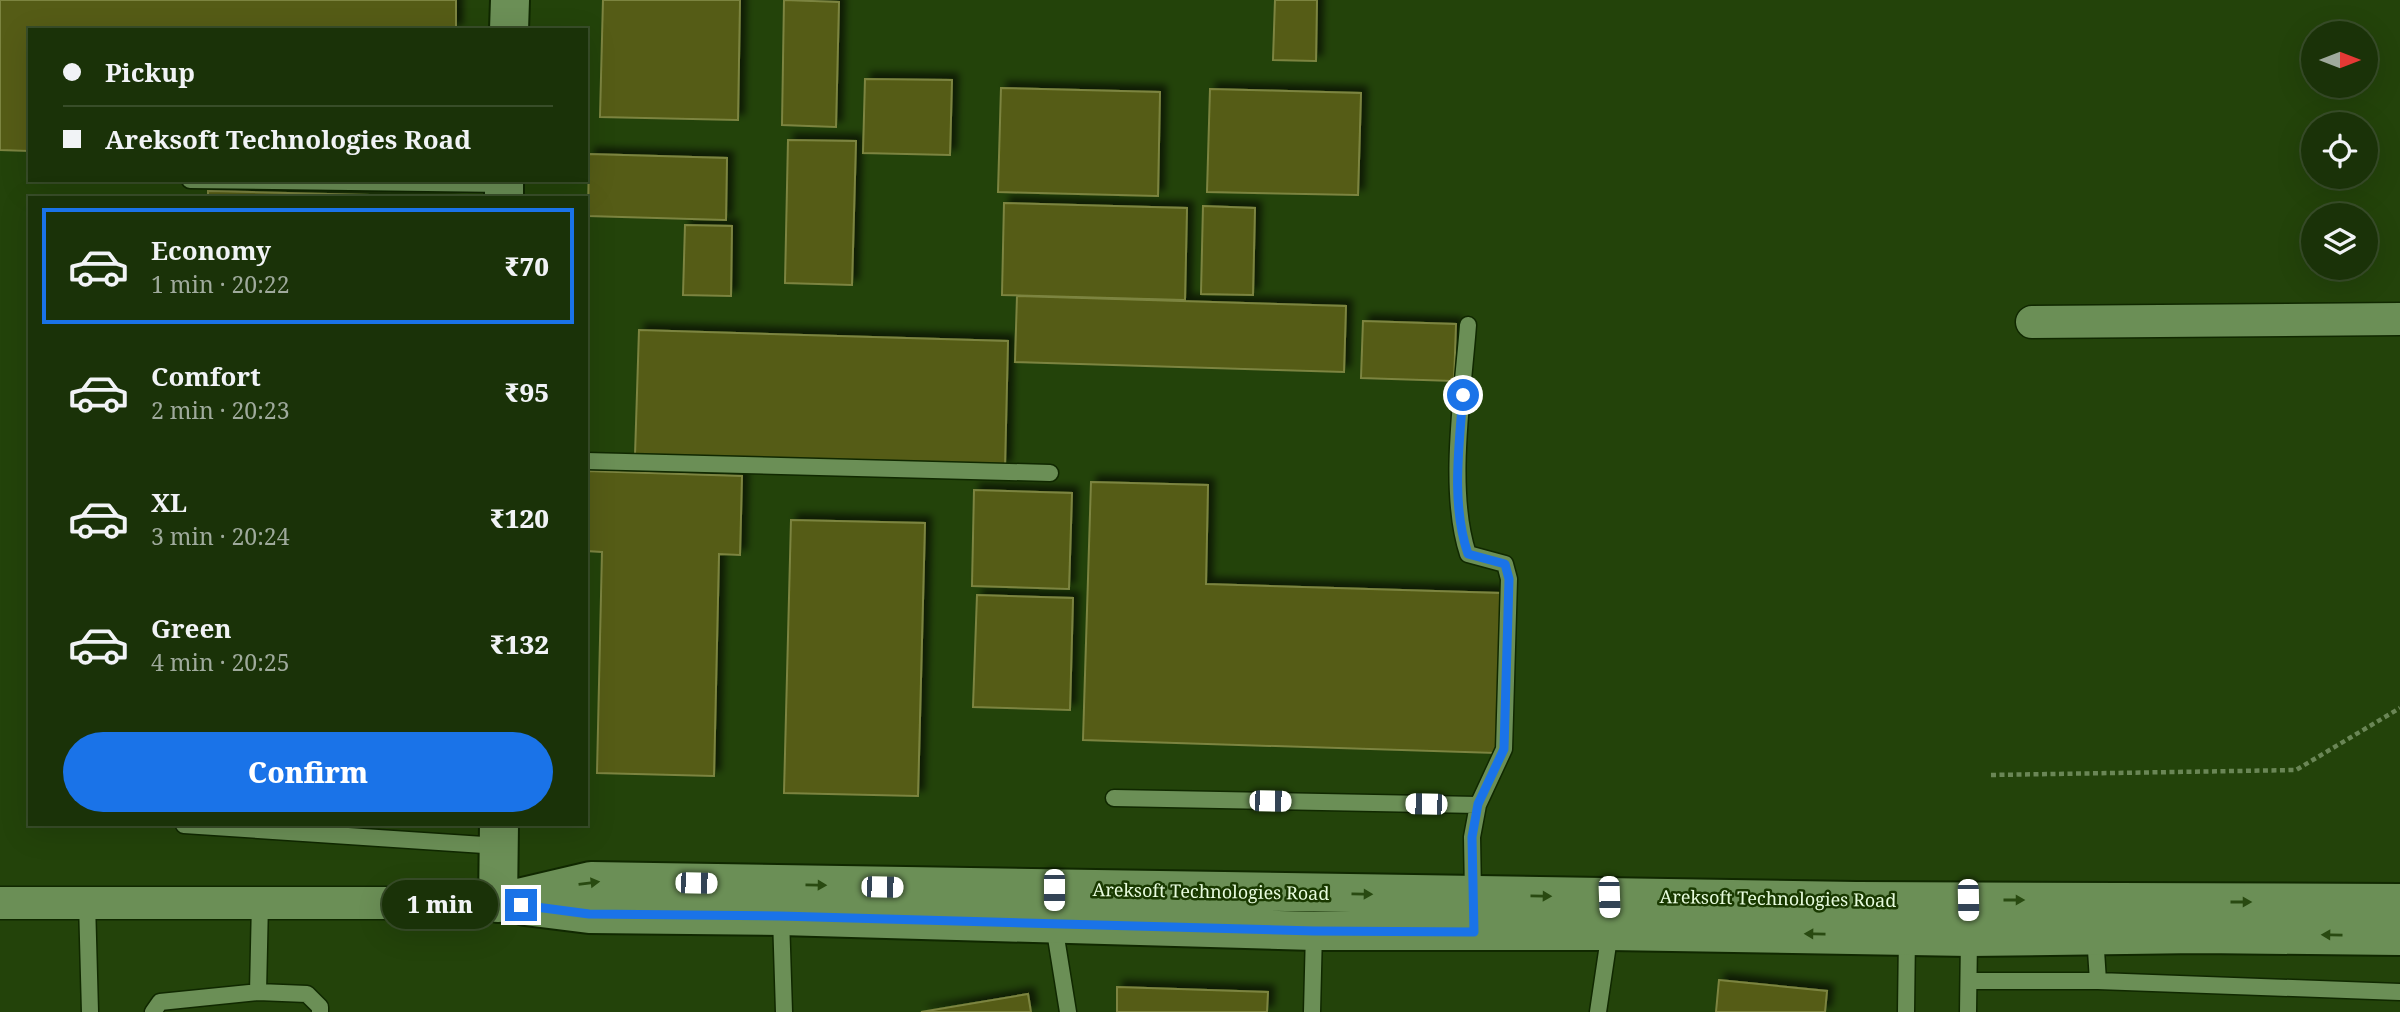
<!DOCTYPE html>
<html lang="en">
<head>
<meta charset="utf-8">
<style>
	body { margin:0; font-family:"Noto Serif",serif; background:#233a12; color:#f1f3f6; height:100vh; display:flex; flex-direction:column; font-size:26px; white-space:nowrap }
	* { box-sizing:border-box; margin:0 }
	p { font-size:23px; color:#9faa9c }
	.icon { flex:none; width:38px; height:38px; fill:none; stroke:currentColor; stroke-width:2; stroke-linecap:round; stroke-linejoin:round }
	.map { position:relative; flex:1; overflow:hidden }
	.drawer { position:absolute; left:28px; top:196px; width:560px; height:630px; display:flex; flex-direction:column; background:#1a3208; border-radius:0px; box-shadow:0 7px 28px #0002,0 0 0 2px #384d29 }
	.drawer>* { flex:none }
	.guide { position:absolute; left:28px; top:28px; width:560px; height:154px; border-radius:0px; box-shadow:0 7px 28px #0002,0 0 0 2px #384d29; display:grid; align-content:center; height:154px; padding:0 35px; background:#1a3208 }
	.needle { width:46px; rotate:90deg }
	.fabs { position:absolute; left:2301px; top:21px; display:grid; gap:14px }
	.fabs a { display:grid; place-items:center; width:77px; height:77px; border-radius:50%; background:#1a3208; box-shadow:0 7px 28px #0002,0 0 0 2px #384d29; font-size:35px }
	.end { position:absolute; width:32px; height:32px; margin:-16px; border:9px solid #1a73e8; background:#fff; box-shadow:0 0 0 4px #fff }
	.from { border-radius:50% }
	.bubble { position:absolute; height:49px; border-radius:24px; background:#1a3208; box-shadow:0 7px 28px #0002,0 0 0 2px #384d29; font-size:23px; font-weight:800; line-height:49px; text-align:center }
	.car { position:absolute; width:21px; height:42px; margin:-21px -10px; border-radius:9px; box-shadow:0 0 5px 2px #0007; background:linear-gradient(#fff 24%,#345 0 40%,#fff 0 76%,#345 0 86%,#fff 0) }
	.guide b { display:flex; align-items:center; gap:24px; height:66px; font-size:26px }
	.guide b+b { border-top:2px solid #384d29 }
	.guide i { width:18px; height:18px; background:#f1f3f6 }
	ul { padding:12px 0 0; list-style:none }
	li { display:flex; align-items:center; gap:21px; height:116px; margin:0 14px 10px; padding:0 21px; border:4px solid transparent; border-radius:0px }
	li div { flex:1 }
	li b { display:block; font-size:26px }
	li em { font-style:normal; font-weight:800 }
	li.selected { border-color:#1a73e8 }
	li>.icon { width:63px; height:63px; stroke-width:1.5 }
	.action { display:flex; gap:14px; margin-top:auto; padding:14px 35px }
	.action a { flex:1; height:80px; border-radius:42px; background:#1a73e8; color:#fff; font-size:28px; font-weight:800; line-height:80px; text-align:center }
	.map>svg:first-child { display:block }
</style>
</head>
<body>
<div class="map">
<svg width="2400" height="1012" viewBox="0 0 2400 1012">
	<defs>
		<filter id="shadow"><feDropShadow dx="6" dy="-6" stdDeviation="3.5" flood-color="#0009"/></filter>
	</defs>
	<rect width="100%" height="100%" fill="#23430a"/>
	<path fill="#545b13" stroke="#7c8441" stroke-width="2" filter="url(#shadow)" d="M0,0h456v30h-426v121l-30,-1z
		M603,0h137l-2,120 -138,-3z
		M784,0l55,2 -3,125 -54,-2z
		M1275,0h42l-1,61 -43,-1z
		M865,79l87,1 -2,75 -87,-2z
		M1001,88l159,4 -2,104 -160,-4z
		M1210,89l151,4 -3,102 -151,-3z
		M788,140l68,1 -4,144 -67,-2z
		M589,154l138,4 -1,62 -138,-4z
		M208,191l243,6v1h-243z
		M1004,203l183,5 -2,92 -183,-5z
		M1203,206l52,2 -2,87 -52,-1z
		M685,225l47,1 -1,70 -48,-1z
		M1017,296l329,10 -2,66 -329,-10z
		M1363,321l93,3 -2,57 -93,-3z
		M639,330l369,11 -3,126 -370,-11z
		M586,471l156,5 -2,79 -21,-1 -5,222 -117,-3 5,-221 -16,-1z
		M1091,482l117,3 -2,99 295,9 -5,160 -413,-13z
		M974,490l98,3 -3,96 -97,-3z
		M791,520l134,3 -7,273 -134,-3z
		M977,595l96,3 -3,112 -97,-3z
		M1719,980l108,11 -2,21h-109z
		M1117,987l151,5 -1,20h-150z
		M1028,994l3,18h-110z"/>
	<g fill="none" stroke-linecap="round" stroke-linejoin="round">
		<defs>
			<path id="service" d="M190,180l314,4
				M1468,325c-5,67 -21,166 0,229l37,10 4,15 -5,170 -26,56 -6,32 1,58
				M586,461l464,12
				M1114,798l364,7
				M184,825l315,21
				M87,902l3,110
				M260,902l-2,90 49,2 13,13v5
				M781,917l3,95
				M1054,925l14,87
				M2095,935l3,46
				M1969,981h129l302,11
				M153,1012l7,-10 98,-10
				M1312,1012l2,-81
				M1598,1012l12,-81
				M1906,1012l1,-78
				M1968,1012l1,-74"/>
			<path id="minor" d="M2032,322l368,-3
				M0,903h498"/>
			<path id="tertiary" d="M509,30l1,-30
				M504,198v-18
				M498,903l93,-22 1265,20 544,2
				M498,903l1,-79
				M525,906l64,8 192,2 533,15h296l359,6 230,-3 201,2"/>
		</defs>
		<use href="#service" stroke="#102800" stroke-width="19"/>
		<use href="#minor" stroke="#102800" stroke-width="35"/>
		<use href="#tertiary" stroke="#102800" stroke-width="42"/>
		<path stroke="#6a8656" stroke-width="4.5" stroke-dasharray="5 3.5" stroke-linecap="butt" d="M1991,775l305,-5 104,-62"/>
		<use href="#service" stroke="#6b8f56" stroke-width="16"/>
		<use href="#minor" stroke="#6b8f56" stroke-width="32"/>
		<use href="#tertiary" stroke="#6b8f56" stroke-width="38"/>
	</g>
	<defs><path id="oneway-solid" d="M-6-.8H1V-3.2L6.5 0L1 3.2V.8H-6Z" transform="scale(1.75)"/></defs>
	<g fill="#294a11">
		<use href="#oneway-solid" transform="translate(589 883) rotate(-7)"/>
		<use href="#oneway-solid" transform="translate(816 885) rotate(1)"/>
		<use href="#oneway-solid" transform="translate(1362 894) rotate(1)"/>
		<use href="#oneway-solid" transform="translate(1541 896) rotate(1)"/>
		<use href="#oneway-solid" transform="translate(2014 900)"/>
		<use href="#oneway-solid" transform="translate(2241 902)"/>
		<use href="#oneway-solid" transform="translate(1815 934) rotate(-179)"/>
		<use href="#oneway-solid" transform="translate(2332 935) rotate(-179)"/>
	</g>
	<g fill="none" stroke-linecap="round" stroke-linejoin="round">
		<path stroke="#1a73e8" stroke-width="9" d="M521,905l68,9 191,2 534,15 160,1 -2,-95 6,-33 26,-55 5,-170 -4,-15 -37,-10c-17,-50 -9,-107 -5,-159"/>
	</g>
	<g text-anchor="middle" stroke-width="5" stroke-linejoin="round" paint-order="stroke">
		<g font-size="18" fill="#e8fcde" stroke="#193900">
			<text transform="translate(1211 892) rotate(1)" y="6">Areksoft Technologies Road</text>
			<text transform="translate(1778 899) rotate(1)" y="6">Areksoft Technologies Road</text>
		</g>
	</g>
</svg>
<div class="fabs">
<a><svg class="needle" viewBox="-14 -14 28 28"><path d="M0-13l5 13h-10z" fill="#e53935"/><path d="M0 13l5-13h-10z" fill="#9faa9c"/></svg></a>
<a><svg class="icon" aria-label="locate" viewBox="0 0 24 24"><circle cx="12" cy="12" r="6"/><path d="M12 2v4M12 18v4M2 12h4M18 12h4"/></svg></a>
<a><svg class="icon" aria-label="layers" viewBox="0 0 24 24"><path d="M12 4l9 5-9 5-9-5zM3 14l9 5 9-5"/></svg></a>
</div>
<i class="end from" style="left:1463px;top:395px"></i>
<i class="end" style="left:521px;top:905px"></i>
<div class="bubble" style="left:382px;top:880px;width:116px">1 min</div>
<i class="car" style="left:1270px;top:801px;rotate:91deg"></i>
<i class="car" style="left:1426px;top:804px;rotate:271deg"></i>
<i class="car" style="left:696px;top:883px;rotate:91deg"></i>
<i class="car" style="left:882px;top:887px;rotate:91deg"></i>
<i class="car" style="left:1054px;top:890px;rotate:180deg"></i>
<i class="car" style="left:1609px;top:897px;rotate:178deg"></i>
<i class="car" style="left:1968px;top:900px;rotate:179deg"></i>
<div class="guide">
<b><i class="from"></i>Pickup</b>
<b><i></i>Areksoft Technologies Road</b>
</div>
<section class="drawer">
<ul>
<li class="selected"><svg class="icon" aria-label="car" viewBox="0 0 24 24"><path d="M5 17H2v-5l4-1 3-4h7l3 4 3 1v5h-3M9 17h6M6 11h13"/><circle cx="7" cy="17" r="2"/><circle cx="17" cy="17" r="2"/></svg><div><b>Economy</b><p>1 min · 20:22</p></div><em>₹70</em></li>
<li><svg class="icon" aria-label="car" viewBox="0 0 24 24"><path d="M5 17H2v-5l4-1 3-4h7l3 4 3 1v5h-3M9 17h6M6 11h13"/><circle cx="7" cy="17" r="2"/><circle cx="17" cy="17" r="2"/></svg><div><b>Comfort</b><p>2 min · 20:23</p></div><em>₹95</em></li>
<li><svg class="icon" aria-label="car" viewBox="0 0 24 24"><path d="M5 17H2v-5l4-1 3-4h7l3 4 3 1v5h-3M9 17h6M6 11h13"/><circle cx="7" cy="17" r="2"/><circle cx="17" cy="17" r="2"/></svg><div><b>XL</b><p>3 min · 20:24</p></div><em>₹120</em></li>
<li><svg class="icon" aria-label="car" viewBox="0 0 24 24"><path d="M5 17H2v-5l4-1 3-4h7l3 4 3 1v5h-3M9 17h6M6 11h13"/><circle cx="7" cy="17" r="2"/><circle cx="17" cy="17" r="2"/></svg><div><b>Green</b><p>4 min · 20:25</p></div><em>₹132</em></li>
</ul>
<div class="action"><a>Confirm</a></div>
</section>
</div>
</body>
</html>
